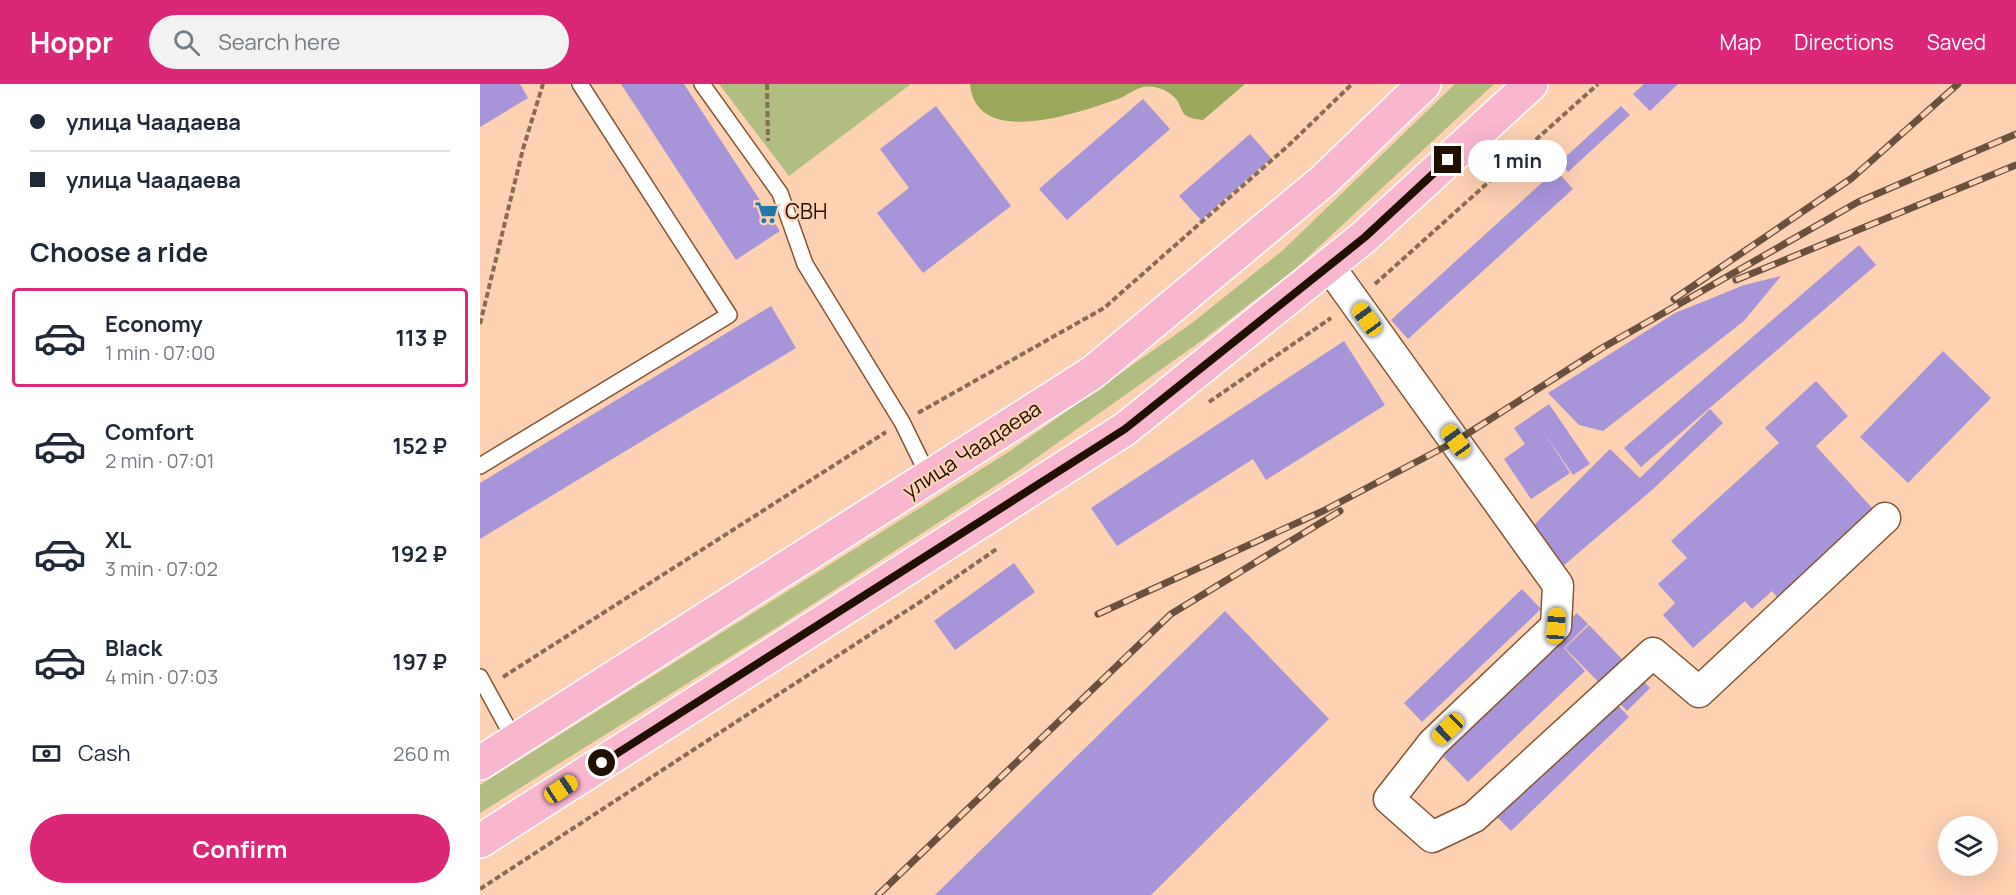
<!DOCTYPE html>
<html lang="en">
<head>
<meta charset="utf-8">
<style>
	body { margin:0; font-family:Manrope,sans-serif; background:#f2f2f3; color:#1f2937; height:100vh; display:flex; flex-direction:column; font-size:22px; white-space:nowrap }
	* { box-sizing:border-box; margin:0 }
	p { font-size:20px; color:#747a83 }
	.icon { flex:none; width:33px; height:33px; fill:none; stroke:currentColor; stroke-width:2; stroke-linecap:round; stroke-linejoin:round }
	.map { position:relative; flex:1; overflow:hidden }
	.sheet { display:flex; flex-direction:column; background:#fff; width:480px }
	.sheet>* { flex:none }
	.banner { display:grid; align-content:center; height:132px; padding:0 30px; background:#fff }
	.tools { position:absolute; left:1458px; top:732px; display:grid; gap:12px }
	.tools a { display:grid; place-items:center; width:60px; height:60px; border-radius:50%; background:#fff; box-shadow:0 6px 24px #0002; font-size:30px }
	.end { position:absolute; width:27px; height:27px; margin:-14px; border:8px solid #210f02; background:#fff; box-shadow:0 0 0 3px #fff }
	.from { border-radius:50% }
	.bubble { position:absolute; height:42px; border-radius:21px; background:#fff; box-shadow:0 6px 24px #0002; font-size:20px; font-weight:700; line-height:42px; text-align:center }
	.car { position:absolute; width:18px; height:36px; margin:-18px -9px; border-radius:8px; box-shadow:0 0 4px 2px #0007; background:linear-gradient(#f5c518 24%,#345 0 40%,#f5c518 0 76%,#345 0 86%,#f5c518 0) }
	.banner b { display:flex; align-items:center; gap:21px; height:57px; font-size:22px }
	.banner b+b { border-top:2px solid #e0e1e3 }
	.banner i { width:15px; height:15px; background:#1f2937 }
	ul { padding:0; list-style:none }
	li { display:flex; align-items:center; gap:18px; height:99px; margin:0 12px 9px; padding:0 18px; border:3px solid transparent; border-radius:6px }
	li div { flex:1 }
	li b { display:block; font-size:22px }
	li em { font-style:normal; font-weight:700 }
	li.on { border-color:#db2777 }
	li>.icon { width:54px; height:54px; stroke-width:1.5 }
	h2 { padding:0 30px; font-size:27px; line-height:72px }
	.pay { display:flex; align-items:center; gap:15px; height:66px; padding:0 30px; font-size:22px }
	.pay p { margin-inline-start:auto }
	.cta { display:flex; gap:12px; margin-top:auto; padding:12px 30px }
	.cta a { flex:1; height:69px; border-radius:36px; background:#db2777; color:#fff; font-size:24px; font-weight:700; line-height:69px; text-align:center }
	header { display:flex; align-items:center; gap:36px; box-sizing:border-box; height:84px; padding:0 30px; background:#db2777; color:#fff }
	header strong { font-size:28px }
	nav { display:flex; gap:33px; margin-inline-start:auto; font-size:21px }
	.search { width:420px; height:54px; background:#f2f2f3; display:flex; align-items:center; gap:15px; box-sizing:border-box; padding:0 21px; border-radius:33px; color:#747a83; font-size:22px }
	main { display:flex; flex:1; min-height:0 }
	.map>svg:first-child { display:block }
</style>
</head>
<body>
<header>
<strong>Hoppr</strong>
<div class="search"><svg class="icon" aria-label="search" viewBox="0 0 24 24"><circle cx="10" cy="10" r="6"/><path d="M15 15l6 6"/></svg>Search here</div>
<nav><a>Map</a><a>Directions</a><a>Saved</a></nav>
</header>
<main>
<section class="sheet">
<div class="banner">
<b><i class="from"></i>улица Чаадаева</b>
<b><i></i>улица Чаадаева</b>
</div>
<h2>Choose a ride</h2>
<ul>
<li class="on"><svg class="icon" aria-label="car" viewBox="0 0 24 24"><path d="M5 17H2v-5l4-1 3-4h7l3 4 3 1v5h-3M9 17h6M6 11h13"/><circle cx="7" cy="17" r="2"/><circle cx="17" cy="17" r="2"/></svg><div><b>Economy</b><p>1 min · 07:00</p></div><em>113 ₽</em></li>
<li><svg class="icon" aria-label="car" viewBox="0 0 24 24"><path d="M5 17H2v-5l4-1 3-4h7l3 4 3 1v5h-3M9 17h6M6 11h13"/><circle cx="7" cy="17" r="2"/><circle cx="17" cy="17" r="2"/></svg><div><b>Comfort</b><p>2 min · 07:01</p></div><em>152 ₽</em></li>
<li><svg class="icon" aria-label="car" viewBox="0 0 24 24"><path d="M5 17H2v-5l4-1 3-4h7l3 4 3 1v5h-3M9 17h6M6 11h13"/><circle cx="7" cy="17" r="2"/><circle cx="17" cy="17" r="2"/></svg><div><b>XL</b><p>3 min · 07:02</p></div><em>192 ₽</em></li>
<li><svg class="icon" aria-label="car" viewBox="0 0 24 24"><path d="M5 17H2v-5l4-1 3-4h7l3 4 3 1v5h-3M9 17h6M6 11h13"/><circle cx="7" cy="17" r="2"/><circle cx="17" cy="17" r="2"/></svg><div><b>Black</b><p>4 min · 07:03</p></div><em>197 ₽</em></li>
</ul>
<div class="pay"><svg class="icon" aria-label="cash" viewBox="0 0 24 24"><path d="M3 7h18v10H3z"/><circle cx="12" cy="12" r="2"/></svg>Cash<p>260 m</p></div>
<div class="cta"><a>Confirm</a></div>
</section>
<div class="map">
<svg width="1536" height="811" viewBox="0 0 1536 811">
	<rect width="100%" height="100%" fill="#fdd1b2"/>
	<path fill="#b2be81" d="M239,0h192l-122,92z
		M975,0h39l-199,185 -91,70 -186,132 -239,155 -299,187v-28l527,-332 185,-130 90,-72z"/>
	<path fill="#9aa75d" d="M490,0h275l-42,36c-6,-1 -13,-1 -18,-5 -4,-4 -5,-11 -9,-16 -7,-9 -22,-14 -33,-12 -9,2 -17,9 -25,12 -38,13 -142,51 -148,-15z"/>
	<path fill="#a894d8" d="M0,0h40l8,14 -48,29z
		M141,0h63l96,147 -44,29z
		M1164,0h34l-28,27 -17,-17z
		M663,15l27,30 -103,91 -28,-31z
		M456,22l75,100 -88,67 -46,-60 32,-25 -29,-39z
		M1141,22l9,9 -62,57 -8,-10z
		M770,50l21,24 -70,62 -22,-24z
		M1076,86l17,19 -165,150 -17,-19z
		M1379,161l17,20 -235,202 -17,-19z
		M1301,192l-37,45 -141,110 -24,-6 -31,-32 127,-80 69,-28z
		M291,222l25,42 -316,191v-56z
		M864,257l41,64 -119,75 -13,-21 -136,87 -26,-38z
		M1463,267l48,47 -83,85 -48,-46z
		M1336,297l32,35 -32,30 57,63 -96,88 -5,-6 -20,18 -7,-8 -52,47 -30,-33 12,-12 -17,-19 29,-26 -16,-17 108,-98 -14,-15z
		M1069,320l41,60 -17,11 -30,-44 27,42 -39,26 -27,-40 21,-15 -11,-16z
		M1230,325l13,14 -71,67 -90,77 -35,-35 83,-83 30,29z
		M534,479l21,29 -80,58 -21,-29z
		M1042,505l19,20 -119,113 -18,-19z
		M745,527l104,108 -178,176h-216z
		M1097,529l11,11 -24,24 21,23 -117,111 -33,-34z
		M1109,541l61,63 -23,23 -62,-63z
		M1120,603l29,30 -118,114 -29,-29z"/>
	<g fill="none" stroke-linecap="round" stroke-linejoin="round">
		<defs>
			<path id="service" d="M222,0l78,109 25,71 97,158 27,55
				M0,382l249,-151 -149,-231
				M0,593l35,64"/>
			<path id="minor" d="M849,182l229,319 -2,41 -123,117 -44,56 43,38 42,-20 179,-164 46,39 186,-174"/>
			<path id="primary" d="M0,679l612,-390 231,-192 101,-97
				M0,757l645,-412 239,-192 167,-153"/>
		</defs>
		<use href="#service" stroke="#855631" stroke-width="18"/>
		<use href="#minor" stroke="#855631" stroke-width="33"/>
		<use href="#primary" stroke="#fff" stroke-width="36"/>
		<path stroke="#8a6b56" stroke-width="4" stroke-dasharray="6 3" stroke-linecap="butt" d="M287,0l1,57
			M895,200l223,-200
			M0,240l43,-175 20,-65
			M729,318l122,-84
			M438,329l186,-105 186,-164 62,-60
			M23,593l383,-245
			M0,805l440,-287 78,-54"/>
		<use href="#service" stroke="#fff" stroke-width="15"/>
		<use href="#minor" stroke="#fff" stroke-width="30"/>
		<use href="#primary" stroke="#f8b6cf" stroke-width="33"/>
		<defs>
			<path id="rail" d="M1256,196l280,-115
				M1194,215l178,-121 106,-94
				M618,530l225,-103 133,-70 146,-93 256,-146 158,-68
				M398,811l293,-281 169,-103"/>
		</defs>
		<use href="#rail" stroke="#6b503d" stroke-width="7"/>
		<use href="#rail" stroke="#fdd1b2" stroke-width="4.5" stroke-dasharray="14" stroke-linecap="butt"/>
	</g>
	<g fill="none" stroke-linecap="round" stroke-linejoin="round">
		<path stroke="#210f02" stroke-width="8" d="M122,679l523,-334 240,-192 83,-77"/>
	</g>
	<defs>
		<symbol id="supermarket-bare" viewBox="-9 -9 18 18"><path d="M-6-5.5h2.5l.6 2H6L4.5 2H-2.5L-4.4-4H-6ZM-1.5 3.2a1.3 1.3 0 1 0 .1 0ZM3 3.2a1.3 1.3 0 1 0 .1 0Z" fill="#1f79a7" stroke="#fdd1b2" stroke-width="2.5" paint-order="stroke"/></symbol>
	</defs>
	<g fill-rule="evenodd">
		<use href="#supermarket-bare" x="270" y="112" width="33" height="33"/>
	</g>
	<g text-anchor="middle" stroke-width="4.5" stroke-linejoin="round" paint-order="stroke">
		<g font-size="21" fill="#210f02" stroke="#fdd1b2" text-anchor="start">
			<text x="305" y="135">СВН</text>
		</g>
		<g font-size="21" fill="#210f02" stroke="#fdd1b2">
			<text transform="translate(492 366) rotate(-33)" y="7">улица Чаадаева</text>
		</g>
	</g>
</svg>
<div class="tools">
<a><svg class="icon" aria-label="layers" viewBox="0 0 24 24"><path d="M12 4l9 5-9 5-9-5zM3 14l9 5 9-5"/></svg></a>
</div>
<i class="end from" style="left:122px;top:679px"></i>
<i class="end" style="left:968px;top:76px"></i>
<div class="bubble" style="left:988px;top:56px;width:99px">1 min</div>
<i class="car" style="left:887px;top:235px;rotate:324deg"></i>
<i class="car" style="left:976px;top:357px;rotate:324deg"></i>
<i class="car" style="left:1076px;top:542px;rotate:4deg"></i>
<i class="car" style="left:968px;top:645px;rotate:226deg"></i>
<i class="car" style="left:81px;top:705px;rotate:57deg"></i>
</div>
</main>
</body>
</html>
